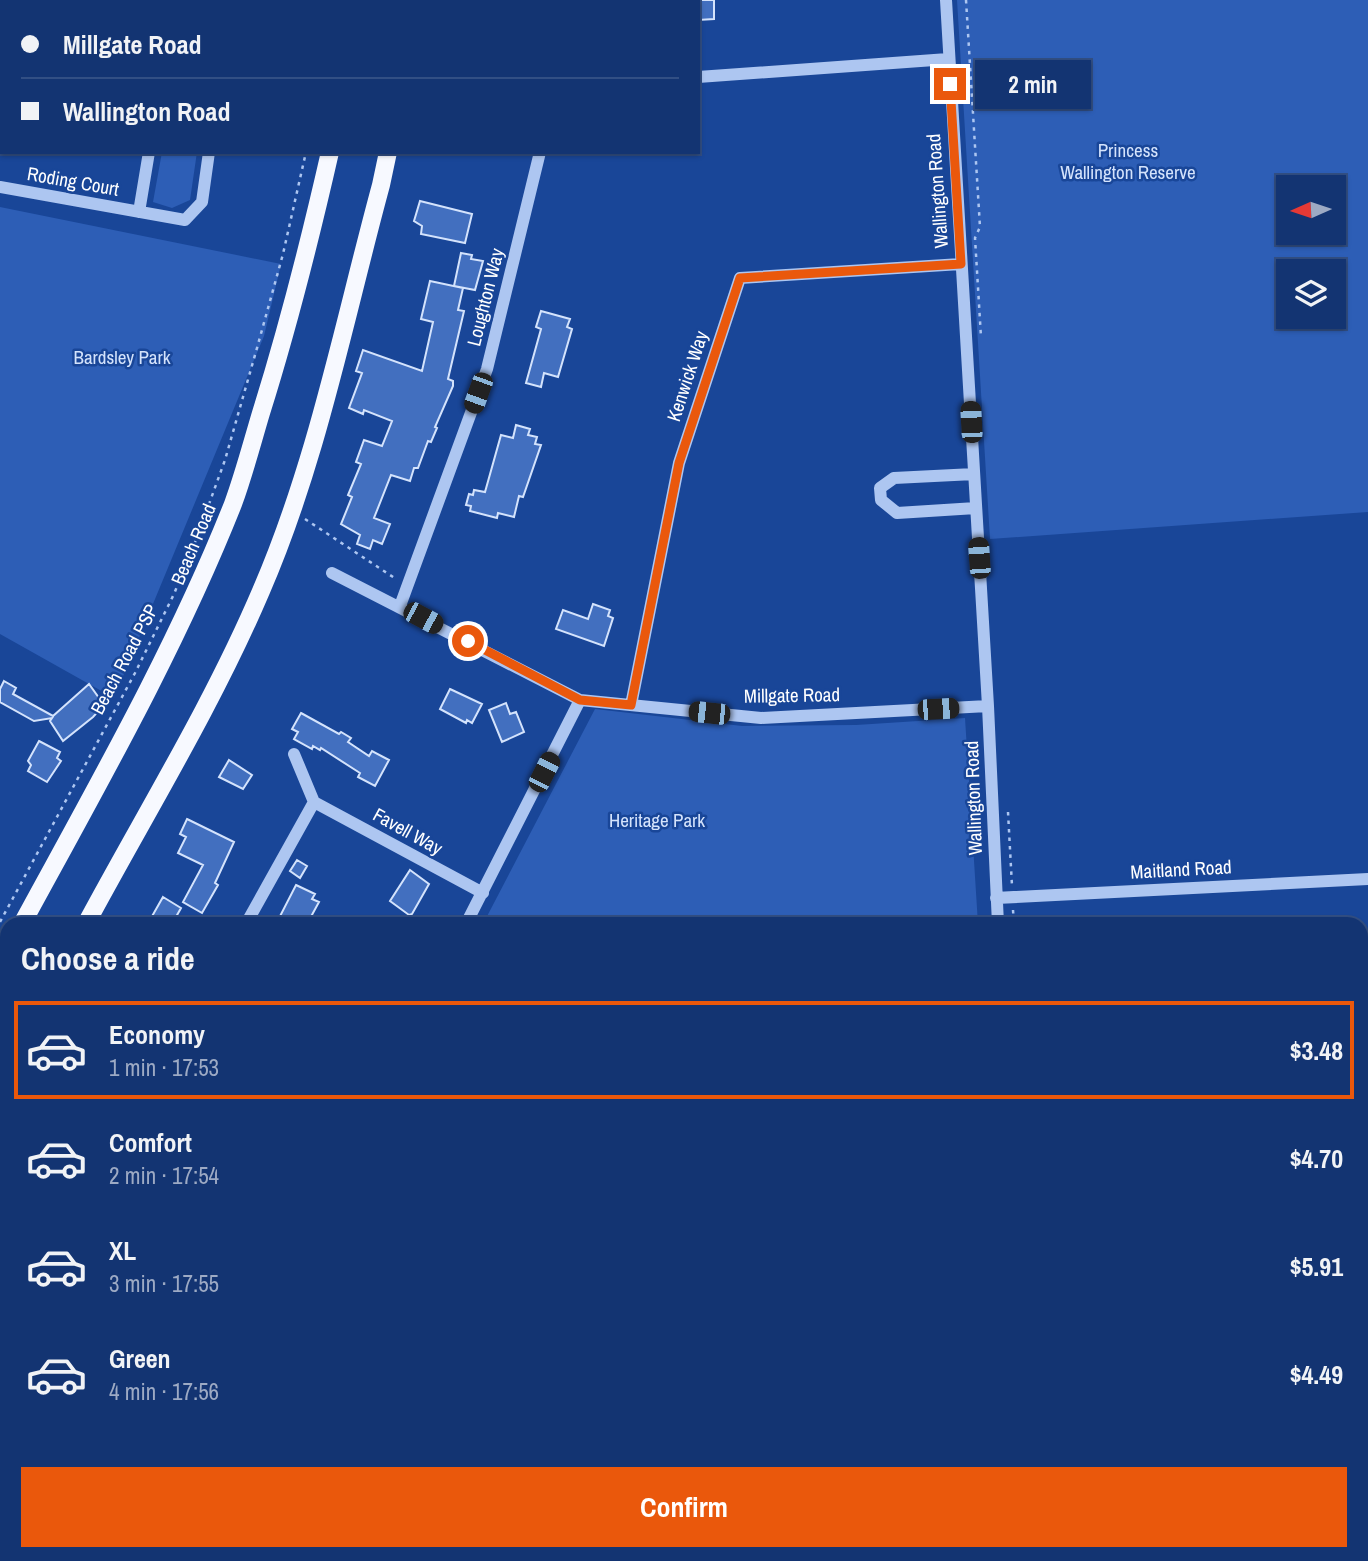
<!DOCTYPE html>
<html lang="en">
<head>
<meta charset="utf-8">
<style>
	body { margin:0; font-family:"Archivo Narrow",sans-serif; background:#1c3c77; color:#f1f3f6; height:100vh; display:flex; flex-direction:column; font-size:26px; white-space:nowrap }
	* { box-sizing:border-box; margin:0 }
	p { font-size:23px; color:#9daac4 }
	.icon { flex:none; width:38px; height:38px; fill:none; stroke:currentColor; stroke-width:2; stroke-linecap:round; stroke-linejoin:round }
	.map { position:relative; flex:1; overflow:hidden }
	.details { position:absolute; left:0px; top:917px; width:1368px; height:644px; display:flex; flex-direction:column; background:#133472; border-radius:21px 21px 0 0; box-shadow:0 2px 5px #0004,0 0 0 2px #324f84 }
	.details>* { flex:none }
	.banner { position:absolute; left:0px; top:0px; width:700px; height:154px; box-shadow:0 2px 5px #0004,0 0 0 2px #324f84; display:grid; align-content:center; height:154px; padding:0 21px; background:#133472 }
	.needle { width:46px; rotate:267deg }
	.buttons { position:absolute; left:1276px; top:175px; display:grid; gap:14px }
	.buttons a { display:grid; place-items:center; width:70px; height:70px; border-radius:0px; background:#133472; box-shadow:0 2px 5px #0004,0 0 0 2px #324f84; font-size:35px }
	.end { position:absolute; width:32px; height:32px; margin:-16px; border:9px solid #ea580c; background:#fff; box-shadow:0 0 0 4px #fff }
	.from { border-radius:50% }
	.bubble { position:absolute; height:49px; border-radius:0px; background:#133472; box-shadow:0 2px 5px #0004,0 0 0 2px #324f84; font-size:23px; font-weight:700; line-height:49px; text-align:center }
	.car { position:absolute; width:21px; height:42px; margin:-21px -10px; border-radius:9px; box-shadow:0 0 5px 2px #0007; background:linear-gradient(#222 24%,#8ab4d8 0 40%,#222 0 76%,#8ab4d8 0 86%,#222 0) }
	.banner b { display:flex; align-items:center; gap:24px; height:66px; font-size:26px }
	.banner b+b { border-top:2px solid #324f84 }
	.banner i { width:18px; height:18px; background:#f1f3f6 }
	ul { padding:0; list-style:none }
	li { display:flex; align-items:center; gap:21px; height:98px; margin:0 14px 10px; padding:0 7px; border:4px solid transparent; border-radius:0px }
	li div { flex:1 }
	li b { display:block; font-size:26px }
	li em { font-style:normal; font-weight:700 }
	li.selected { border-color:#ea580c }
	li>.icon { width:63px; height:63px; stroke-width:1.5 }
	h2 { padding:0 21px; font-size:32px; line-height:84px }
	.button { display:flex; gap:14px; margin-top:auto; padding:14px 21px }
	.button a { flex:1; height:80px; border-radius:0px; background:#ea580c; color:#fff; font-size:28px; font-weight:700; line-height:80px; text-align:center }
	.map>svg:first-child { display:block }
</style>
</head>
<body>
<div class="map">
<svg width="1368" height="1561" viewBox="0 0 1368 1561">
	<rect width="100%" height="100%" fill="#194698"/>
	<path fill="#2d5eb6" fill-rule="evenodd" d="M957,0h411v512l-378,27zM1288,187h46v46h-46zM1334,271v46h-46v-46z
		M162,152h35l-7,48 -18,8 -19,-6z
		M0,207l281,57 -17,72 -150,362 -114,-64z
		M595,709l147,17 114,-1 109,-7 13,206h-495z"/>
	<path fill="#426fbf" stroke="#d4e3fc" stroke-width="2" d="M698,0h16v19l-16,1z
		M420,201l52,13 -7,29 -44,-9 1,-8 -8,-5z
		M461,253l11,2 -1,4 12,2 -8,29 -21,-4z
		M430,281l33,7 -5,22 6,1 -16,68 5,2v5l-18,41 2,1 -6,14 -3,-1 -10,27h-4l-4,13 -19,-6 -17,43 16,6 -8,20 -9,-4 -3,9 -13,-5 3,-9 -19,-11 11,-27 -4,-2 13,-31 -5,-2 8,-22 18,6 10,-25 -28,-11 -1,4 -14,-6 13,-35 -6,-2 7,-21 59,21 11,-49 -12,-3z
		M541,311l29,8 -3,8 5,2 -14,48 -14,-4 -3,14 -15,-4 15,-54 -5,-2z
		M516,425l14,4 -2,6 9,2 -2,7 6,1 -18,52 -4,-1 -5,21 -16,-4 -1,5 -27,-7 1,-5 -5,-1 3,-11 4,1 1,-5 11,2 16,-57 12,3z
		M593,604l17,6 -2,6 5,2 -9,28 -48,-17 7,-19 25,9z
		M4,681l12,7 -3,6 40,22 36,-32 15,21 -11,12 -30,24 -13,-20 2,-3 -18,3 -34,-19v-13z
		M450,689l32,15 -10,19 -5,-3 -1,3 -26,-14z
		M506,703l4,11 6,-2 8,20 -22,10 -13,-32z
		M301,713l38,21 2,-2 10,6 -3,4 21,14 3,-5 17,9 -14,26 -17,-9 2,-4 -39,-25 -1,2 -7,-4 -1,3 -18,-10 4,-7 -6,-3z
		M39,741l21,11 -3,6 4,3 -14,21 -19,-11 3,-6 -3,-4z
		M229,760l23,15 -9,14 -24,-12z
		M187,819l47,23 -19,41 3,2 -16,28 -19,-11 20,-37 -25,-12 8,-16 -6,-3z
		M297,860l10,6 -7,12 -10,-7z
		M410,870l19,14 -17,30 -3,1 -19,-14z
		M296,885l19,9 -3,5 7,3 -12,22h-31z
		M163,897l18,11 -9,16h-10l-11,-6z"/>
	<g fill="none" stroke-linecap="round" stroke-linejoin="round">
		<path stroke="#adc6f1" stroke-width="2.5" stroke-dasharray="3.5 5" stroke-linecap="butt" d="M966,0l14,227 -5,11 6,99
			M324,2v-2
			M305,519l91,60
			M1008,812l4,74
			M1013,910l1,14
			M0,922l135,-249 39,-79 22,-54 29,-80 32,-112 26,-94 23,-102
			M1362,1375l6,-2
			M891,1561l9,-7"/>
		<path stroke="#adc6f1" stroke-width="12" d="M946,0l42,706 10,218
			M698,77l250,-18
			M0,187l185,33 17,-18 7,-50
			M139,212l10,-60
			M974,474l-80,4 -14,10 1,12 16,13 79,-5
			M332,573l248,127 181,18 227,-12
			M400,606l87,-237 53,-217
			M631,705l48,-242 61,-185 221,-14
			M294,754l20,48
			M996,898l372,-19
			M246,924l68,-122 169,91
			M466,924l114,-224
			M1362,1404l6,-1
			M0,1445l7,4
			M54,1554v7
			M266,1554v7
			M355,1561l25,-3 3,-4
			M629,1561l4,-7
			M919,1561l8,-7"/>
		<path stroke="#f7f9ff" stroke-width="18" d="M347,2v-2
			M404,2v-2
			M22,924c75,-138 153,-274 211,-420 11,-30 19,-61 28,-91 27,-86 49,-173 69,-261
			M86,924c59,-110 126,-218 175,-333 56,-129 83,-270 120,-406l7,-33
			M0,965l7,-13
			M0,1085l7,-13"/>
	</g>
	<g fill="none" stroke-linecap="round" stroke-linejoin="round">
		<path stroke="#ea580c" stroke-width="9" d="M468,641l112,59 51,5 48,-242 61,-185 221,-14 -11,-180"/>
	</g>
	<g text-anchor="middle" stroke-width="5" stroke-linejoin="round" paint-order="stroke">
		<g font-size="19" fill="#d4e3fc" stroke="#194698">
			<text x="1128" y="157">Princess<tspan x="1128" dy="22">Wallington Reserve</tspan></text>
			<text x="122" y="364">Bardsley Park</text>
			<text x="657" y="827">Heritage Park</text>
		</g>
		<g font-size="19" fill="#fff" stroke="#194698">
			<text transform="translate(73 181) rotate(10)" y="7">Roding Court</text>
			<text transform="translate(937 191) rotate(-94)" y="7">Wallington Road</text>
			<text transform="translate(485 297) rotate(-76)" y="7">Loughton Way</text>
			<text transform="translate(687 376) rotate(-72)" y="7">Kenwick Way</text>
			<text transform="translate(193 544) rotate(-67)" y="7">Beach Road</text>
			<text transform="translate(124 659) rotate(-62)" y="7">Beach Road PSP</text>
			<text transform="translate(792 695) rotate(-1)" y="7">Millgate Road</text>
			<text transform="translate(973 798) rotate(-92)" y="7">Wallington Road</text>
			<text transform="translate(408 831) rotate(29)" y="7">Favell Way</text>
			<text transform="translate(1181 869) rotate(-3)" y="7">Maitland Road</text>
		</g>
	</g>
</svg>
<div class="buttons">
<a><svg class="needle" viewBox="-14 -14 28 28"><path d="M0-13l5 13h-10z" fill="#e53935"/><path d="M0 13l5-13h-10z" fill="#9daac4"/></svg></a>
<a><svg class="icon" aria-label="layers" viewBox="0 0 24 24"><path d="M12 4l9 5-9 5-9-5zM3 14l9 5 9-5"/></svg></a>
</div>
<i class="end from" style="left:468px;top:641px"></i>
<i class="end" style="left:950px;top:84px"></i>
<div class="bubble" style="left:975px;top:60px;width:116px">2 min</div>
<i class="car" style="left:478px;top:393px;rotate:200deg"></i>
<i class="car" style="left:971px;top:422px;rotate:357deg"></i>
<i class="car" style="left:979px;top:558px;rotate:356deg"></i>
<i class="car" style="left:423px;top:618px;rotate:118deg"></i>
<i class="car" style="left:938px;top:709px;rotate:87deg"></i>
<i class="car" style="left:709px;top:713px;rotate:276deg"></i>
<i class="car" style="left:544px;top:772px;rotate:27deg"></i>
<div class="banner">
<b><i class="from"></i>Millgate Road</b>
<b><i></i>Wallington Road</b>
</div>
<section class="details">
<h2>Choose a ride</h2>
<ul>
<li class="selected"><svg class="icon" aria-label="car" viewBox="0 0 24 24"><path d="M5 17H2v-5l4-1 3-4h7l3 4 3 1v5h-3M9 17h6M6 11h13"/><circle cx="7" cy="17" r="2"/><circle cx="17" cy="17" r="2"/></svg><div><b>Economy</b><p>1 min · 17:53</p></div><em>$3.48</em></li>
<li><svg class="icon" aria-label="car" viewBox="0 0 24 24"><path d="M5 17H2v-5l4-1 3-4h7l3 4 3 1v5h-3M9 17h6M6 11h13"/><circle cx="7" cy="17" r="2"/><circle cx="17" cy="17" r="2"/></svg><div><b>Comfort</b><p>2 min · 17:54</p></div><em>$4.70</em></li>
<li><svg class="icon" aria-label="car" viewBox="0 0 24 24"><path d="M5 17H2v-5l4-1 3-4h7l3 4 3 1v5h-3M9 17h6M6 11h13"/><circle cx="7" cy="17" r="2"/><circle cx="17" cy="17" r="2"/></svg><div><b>XL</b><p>3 min · 17:55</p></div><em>$5.91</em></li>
<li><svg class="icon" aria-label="car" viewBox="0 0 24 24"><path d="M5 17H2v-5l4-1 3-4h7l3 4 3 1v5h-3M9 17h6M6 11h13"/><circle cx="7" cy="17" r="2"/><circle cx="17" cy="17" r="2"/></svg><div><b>Green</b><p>4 min · 17:56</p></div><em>$4.49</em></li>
</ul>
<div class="button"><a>Confirm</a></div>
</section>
</div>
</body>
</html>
